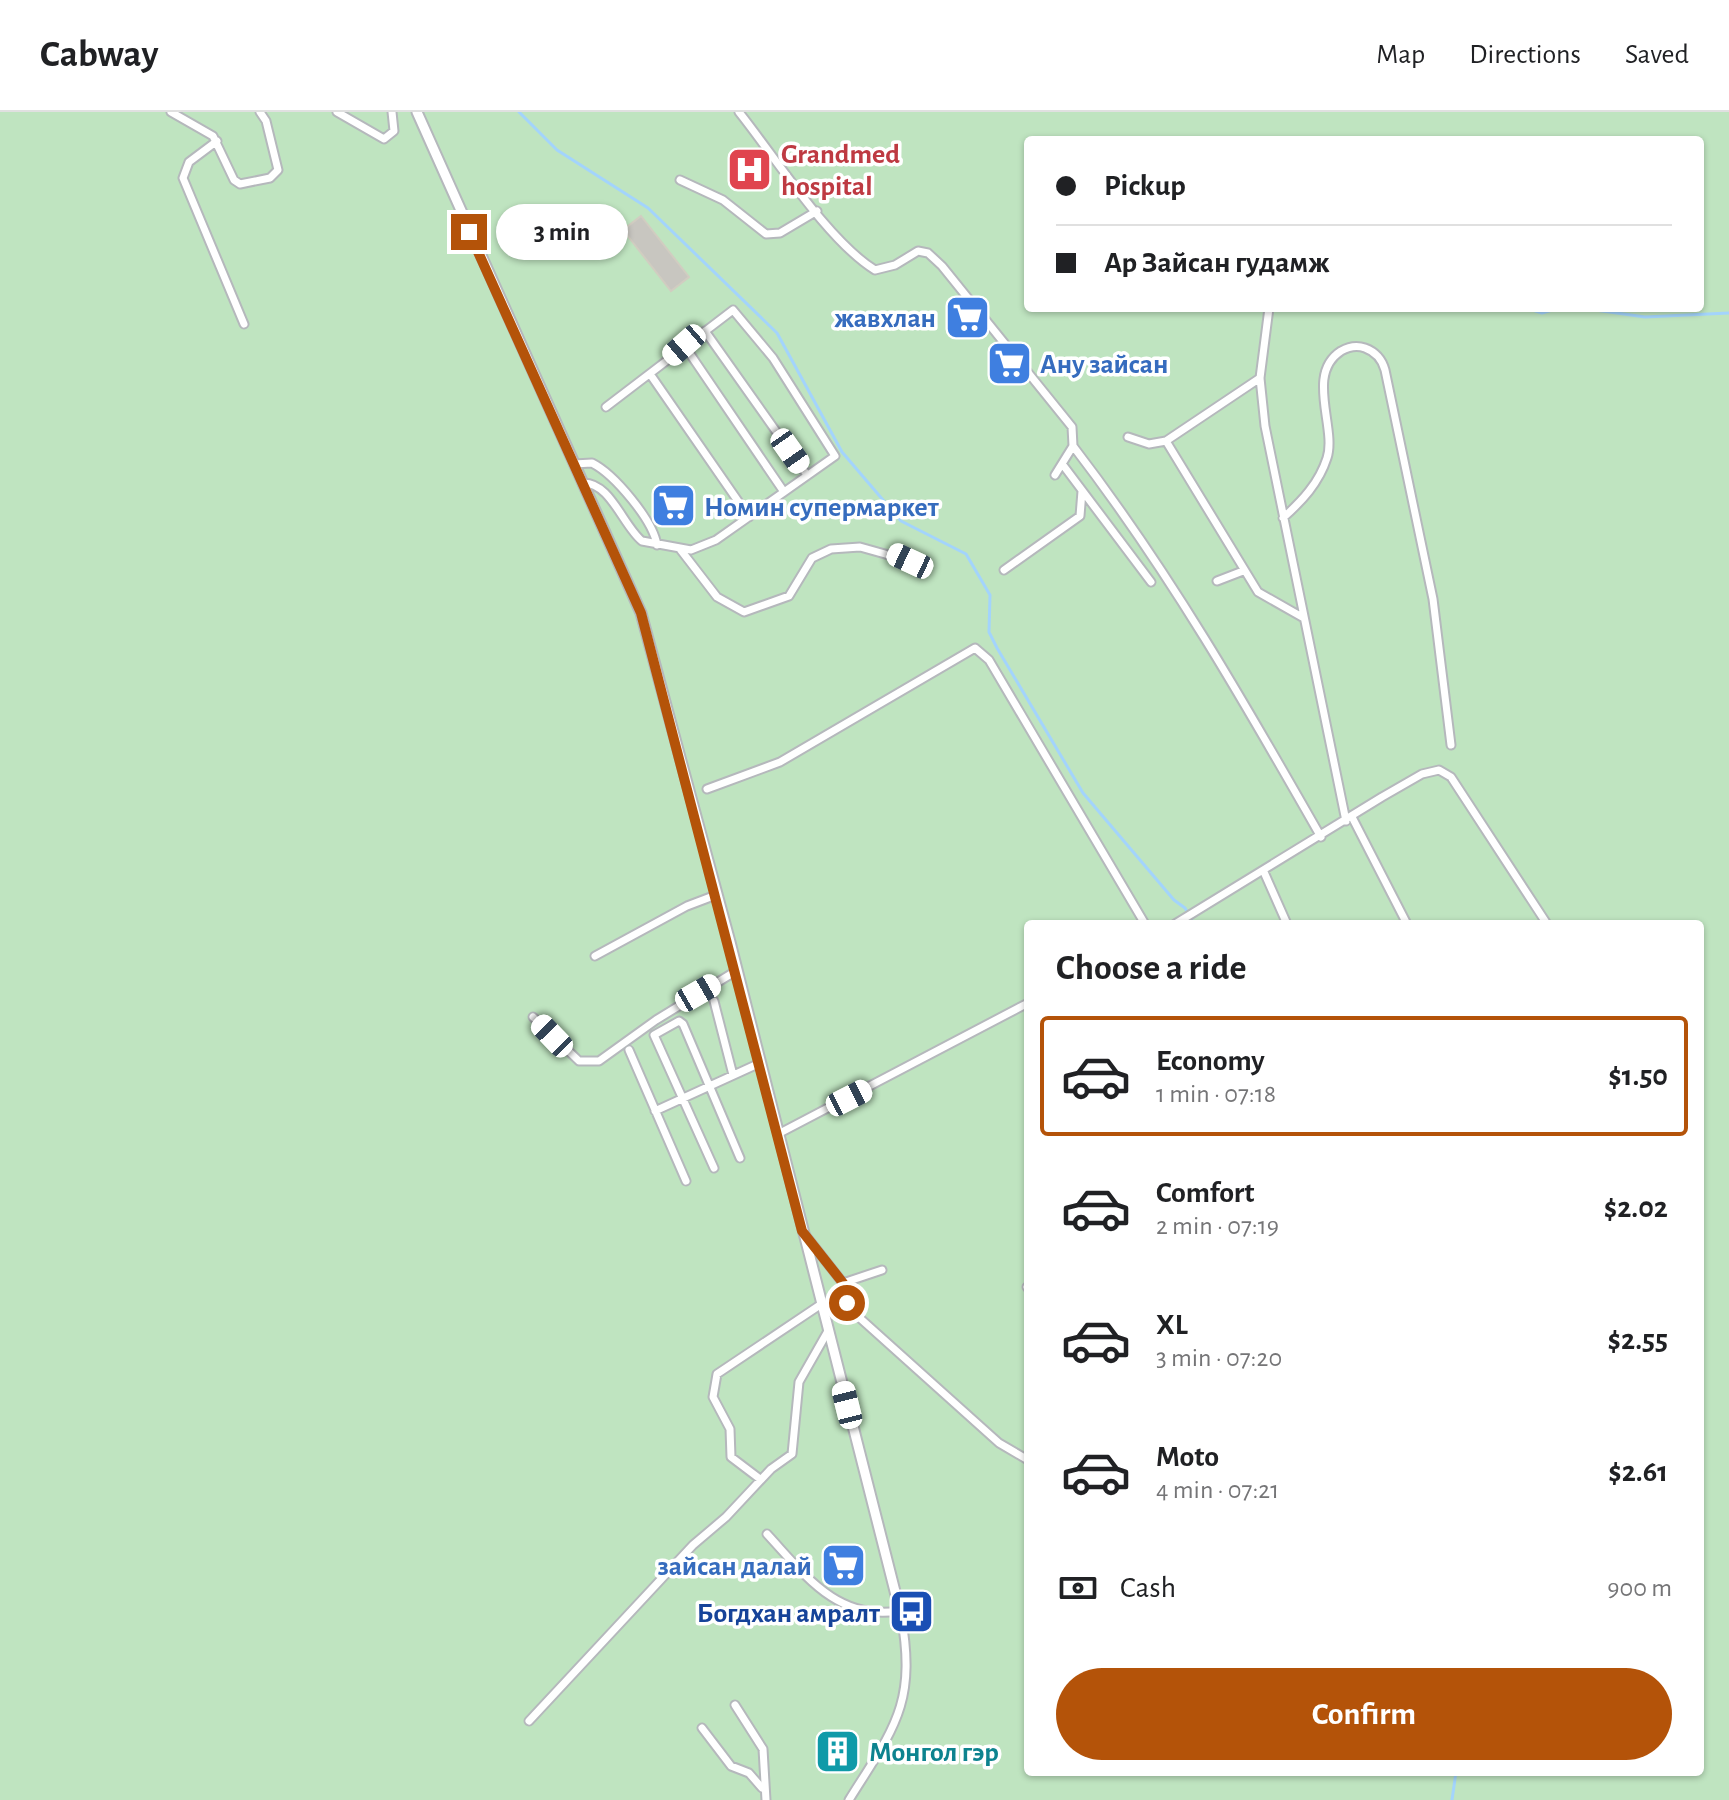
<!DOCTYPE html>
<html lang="en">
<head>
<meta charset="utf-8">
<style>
	body { margin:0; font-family:"Alegreya Sans",sans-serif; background:#f6f6f6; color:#202124; height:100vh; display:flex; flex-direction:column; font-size:30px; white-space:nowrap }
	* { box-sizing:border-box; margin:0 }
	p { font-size:26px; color:#757577 }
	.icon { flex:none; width:44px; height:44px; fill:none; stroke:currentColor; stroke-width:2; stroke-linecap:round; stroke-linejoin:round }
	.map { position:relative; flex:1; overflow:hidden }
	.details { position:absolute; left:1024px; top:808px; width:680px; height:856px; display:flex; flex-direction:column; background:#fff; border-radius:8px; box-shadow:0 2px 6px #0004 }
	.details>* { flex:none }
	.guide { position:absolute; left:1024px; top:24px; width:680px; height:176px; border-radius:8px; box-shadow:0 2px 6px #0004; display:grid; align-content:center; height:176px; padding:0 32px; background:#fff }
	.end { position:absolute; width:36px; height:36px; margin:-18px; border:10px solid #b45309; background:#fff; box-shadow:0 0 0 4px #fff }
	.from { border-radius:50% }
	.bubble { position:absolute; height:56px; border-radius:28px; background:#fff; box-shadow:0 2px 6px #0004; font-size:26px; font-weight:600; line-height:56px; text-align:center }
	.car { position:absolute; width:24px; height:48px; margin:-24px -12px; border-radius:10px; box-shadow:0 0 6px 2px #0007; background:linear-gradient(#fff 24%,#345 0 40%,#fff 0 76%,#345 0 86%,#fff 0) }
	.guide b { display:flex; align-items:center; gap:28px; height:76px; font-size:30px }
	.guide b+b { border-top:2px solid #e0e0e0 }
	.guide i { width:20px; height:20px; background:#202124 }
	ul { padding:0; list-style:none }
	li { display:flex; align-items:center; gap:24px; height:120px; margin:0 16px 12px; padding:0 16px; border:4px solid transparent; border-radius:8px }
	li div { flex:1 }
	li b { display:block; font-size:30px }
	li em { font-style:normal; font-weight:600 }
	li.current { border-color:#b45309 }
	li>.icon { width:72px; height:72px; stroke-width:1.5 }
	h2 { padding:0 32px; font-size:36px; line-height:96px }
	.pay { display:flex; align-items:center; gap:20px; height:88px; padding:0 32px; font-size:30px }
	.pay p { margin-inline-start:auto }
	.primary-button { display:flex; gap:16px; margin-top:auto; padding:16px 32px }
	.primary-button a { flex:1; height:92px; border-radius:48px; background:#b45309; color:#fff; font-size:32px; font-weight:600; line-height:92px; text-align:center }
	header { display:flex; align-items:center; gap:48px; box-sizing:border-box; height:112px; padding:0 40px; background:#fff; border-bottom:2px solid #e0e0e0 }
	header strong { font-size:38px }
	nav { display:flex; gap:44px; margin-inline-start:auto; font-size:28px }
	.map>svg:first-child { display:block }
</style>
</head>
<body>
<header>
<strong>Cabway</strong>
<nav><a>Map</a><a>Directions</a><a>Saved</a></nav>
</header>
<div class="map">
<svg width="1729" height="1688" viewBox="0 0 1729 1688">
	<rect width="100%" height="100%" fill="#edebe2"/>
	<path fill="#bfe4c0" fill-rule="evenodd" d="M0,0h1729v1688h-1729zM1028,28h672v168h-672zM1028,812h672v848h-672z"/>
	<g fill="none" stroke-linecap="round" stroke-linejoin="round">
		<path stroke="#a3d4fc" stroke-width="3" d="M519,0l38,38 91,58 129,125 65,119 59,69 65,33 24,41 -1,37 8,16 86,145 91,107 11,8 9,16
			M1526,196l16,5 17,-5
			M1581,196l64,9 84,-4
			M1452,1688l4,-28"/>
	</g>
	<path fill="#c8c6c0" stroke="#d1cdc1" stroke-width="2" d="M641,104l48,61 -18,14 -48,-61z"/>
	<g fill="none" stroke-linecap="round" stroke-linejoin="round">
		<defs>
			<path id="minor" d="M171,0l42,24 21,44 6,4 30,-6 8,-8 -12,-49 -6,-9
				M337,0l47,27 10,-8 -2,-19
				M739,0c36,45 89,129 136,158l20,-5 23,-14 10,2 14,13 130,161 1,19 -18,29
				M217,29l-28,21 -6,16 61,146
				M680,68l43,20 43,34 14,-1 37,-22
				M1269,196l-9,70 5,48 81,395
				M705,219l102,144
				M684,233l100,147
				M650,262l99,143
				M1260,266l-94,63 92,151 44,25
				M1128,325l21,7 17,-3
				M1073,334c96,125 170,254 248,391
				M574,352l18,-1c22,11 61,57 65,82
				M1063,353l88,117
				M582,371c28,-2 41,43 60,58l49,9 25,-10 119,-84 -62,-98 -40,-48 -127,97
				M1283,406c19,-17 36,-35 44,-60 10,-30 -22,-84 14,-107 7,-4 16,-6 24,-3 11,4 17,11 20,22l48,229 18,146
				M680,437l37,48 27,15 45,-16 23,-38 19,-9 29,-2 50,14
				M1004,458l76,-54 2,-25
				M1217,469l26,-10
				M707,677l73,-27 195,-114 14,12 156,264
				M1352,705l55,107
				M1264,760l23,52
				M1175,812l207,-127 40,-23 17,-4 12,7 96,147
				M595,844l92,-50 29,-11
				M714,889l19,74
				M533,905l46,44h20l57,-41 80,-49
				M629,938l57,131
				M655,999l105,-48
				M778,1022l250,-131
				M714,1056l-60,-133 25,-14 4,3 57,134
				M806,1124l37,47 39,-13
				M843,1171l1,14 8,14 147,132 29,17
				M1027,1175l1,1
				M760,1367l-29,-22 -1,-28 -17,-32 4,-23 103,-69
				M767,1422c38,41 70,87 132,77
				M735,1593l28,44 3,51
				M529,1609l164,-176 33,-28 45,-48 21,-15 7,-72 29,-51
				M702,1616l29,38 18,7 13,15
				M849,1688c45,-72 68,-96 52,-185"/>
			<path id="tertiary" d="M417,0l224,501 89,329 171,673"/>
		</defs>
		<use href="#minor" stroke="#b5b8bc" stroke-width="11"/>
		<use href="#tertiary" stroke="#b5b8bc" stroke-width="13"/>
		<use href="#minor" stroke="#fff" stroke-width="7"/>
		<use href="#tertiary" stroke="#fff" stroke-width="9"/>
	</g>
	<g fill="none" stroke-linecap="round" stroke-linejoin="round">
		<path stroke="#b45309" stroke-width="10" d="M469,120l172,381 161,618 41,52 4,20"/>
	</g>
	<defs>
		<symbol id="hospital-square" viewBox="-11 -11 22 22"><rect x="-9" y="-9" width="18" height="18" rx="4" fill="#e0444e" stroke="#fff"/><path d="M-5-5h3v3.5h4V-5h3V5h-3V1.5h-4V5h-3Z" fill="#fff"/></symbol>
		<symbol id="supermarket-square" viewBox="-11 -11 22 22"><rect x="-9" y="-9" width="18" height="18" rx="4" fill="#3f7fe0" stroke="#fff"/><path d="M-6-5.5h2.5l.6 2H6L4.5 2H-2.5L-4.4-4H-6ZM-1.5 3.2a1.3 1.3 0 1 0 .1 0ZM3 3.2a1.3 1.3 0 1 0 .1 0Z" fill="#fff"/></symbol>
		<symbol id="bus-square" viewBox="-11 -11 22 22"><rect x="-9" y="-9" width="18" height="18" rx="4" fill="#1a4fb4" stroke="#fff"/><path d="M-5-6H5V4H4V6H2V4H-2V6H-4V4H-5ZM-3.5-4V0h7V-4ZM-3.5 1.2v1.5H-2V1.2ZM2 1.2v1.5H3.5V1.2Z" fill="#fff"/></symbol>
		<symbol id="building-square" viewBox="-11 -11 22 22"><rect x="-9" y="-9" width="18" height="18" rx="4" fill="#0f9aa8" stroke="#fff"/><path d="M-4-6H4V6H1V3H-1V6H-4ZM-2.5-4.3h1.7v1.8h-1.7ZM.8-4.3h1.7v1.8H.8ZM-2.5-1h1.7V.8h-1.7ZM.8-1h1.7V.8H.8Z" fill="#fff"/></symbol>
	</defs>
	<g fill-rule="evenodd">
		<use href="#hospital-square" x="724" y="32" width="51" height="51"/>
		<use href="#supermarket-square" x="942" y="180" width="51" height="51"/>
		<use href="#supermarket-square" x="984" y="226" width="51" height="51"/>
		<use href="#supermarket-square" x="648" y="368" width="51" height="51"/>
		<use href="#supermarket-square" x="818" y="1428" width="51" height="51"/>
		<use href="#bus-square" x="886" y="1474" width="51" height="51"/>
		<use href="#building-square" x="812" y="1614" width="51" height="51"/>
	</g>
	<g text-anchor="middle" stroke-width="7" stroke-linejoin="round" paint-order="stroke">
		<g font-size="28" font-weight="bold" fill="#be3a42" stroke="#fff" text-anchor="start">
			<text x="781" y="51">Grandmed<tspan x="781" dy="32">hospital</tspan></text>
		</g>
		<g font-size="28" font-weight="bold" fill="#366cbe" stroke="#fff" text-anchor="end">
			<text x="936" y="215">жавхлан</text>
			<text x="1040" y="261" text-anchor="start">Ану зайсан</text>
			<text x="704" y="404" text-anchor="start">Номин супермаркет</text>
			<text x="812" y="1463">зайсан далай</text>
		</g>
		<g font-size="28" font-weight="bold" fill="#164399" stroke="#fff" text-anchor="end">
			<text x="880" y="1510">Богдхан амралт</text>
		</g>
		<g font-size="28" font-weight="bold" fill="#0d838f" stroke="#fff" text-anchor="start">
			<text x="869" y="1649">Монгол гэр</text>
		</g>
	</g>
</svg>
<i class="end from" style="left:847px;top:1191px"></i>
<i class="end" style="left:469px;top:120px"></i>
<div class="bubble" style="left:496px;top:92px;width:132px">3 min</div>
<i class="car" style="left:684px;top:233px;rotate:229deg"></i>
<i class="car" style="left:790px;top:339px;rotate:145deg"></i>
<i class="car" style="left:910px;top:449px;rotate:295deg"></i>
<i class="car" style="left:698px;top:881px;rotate:60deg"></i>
<i class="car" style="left:552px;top:924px;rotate:316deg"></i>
<i class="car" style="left:849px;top:986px;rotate:63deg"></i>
<i class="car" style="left:847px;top:1293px;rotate:346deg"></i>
<div class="guide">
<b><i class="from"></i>Pickup</b>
<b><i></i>Ар Зайсан гудамж</b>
</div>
<section class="details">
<h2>Choose a ride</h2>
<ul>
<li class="current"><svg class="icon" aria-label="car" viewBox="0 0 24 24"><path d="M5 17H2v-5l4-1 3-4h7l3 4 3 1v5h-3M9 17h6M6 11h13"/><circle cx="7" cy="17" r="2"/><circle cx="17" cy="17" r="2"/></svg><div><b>Economy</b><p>1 min · 07:18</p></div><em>$1.50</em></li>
<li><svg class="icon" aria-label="car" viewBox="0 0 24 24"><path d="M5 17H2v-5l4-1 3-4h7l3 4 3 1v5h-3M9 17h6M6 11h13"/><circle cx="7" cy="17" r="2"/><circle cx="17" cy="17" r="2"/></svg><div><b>Comfort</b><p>2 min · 07:19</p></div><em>$2.02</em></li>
<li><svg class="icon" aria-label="car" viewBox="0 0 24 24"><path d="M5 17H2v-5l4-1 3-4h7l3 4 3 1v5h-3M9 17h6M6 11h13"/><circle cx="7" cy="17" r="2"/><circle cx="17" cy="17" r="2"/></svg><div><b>XL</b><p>3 min · 07:20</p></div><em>$2.55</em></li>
<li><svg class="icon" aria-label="car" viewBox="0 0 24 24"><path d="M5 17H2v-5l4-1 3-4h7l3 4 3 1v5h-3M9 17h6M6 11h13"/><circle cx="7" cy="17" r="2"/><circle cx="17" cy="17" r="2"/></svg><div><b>Moto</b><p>4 min · 07:21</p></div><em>$2.61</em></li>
</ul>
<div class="pay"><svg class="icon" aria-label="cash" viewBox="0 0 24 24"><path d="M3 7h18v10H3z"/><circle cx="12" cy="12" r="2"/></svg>Cash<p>900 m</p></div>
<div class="primary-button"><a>Confirm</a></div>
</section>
</div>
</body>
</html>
